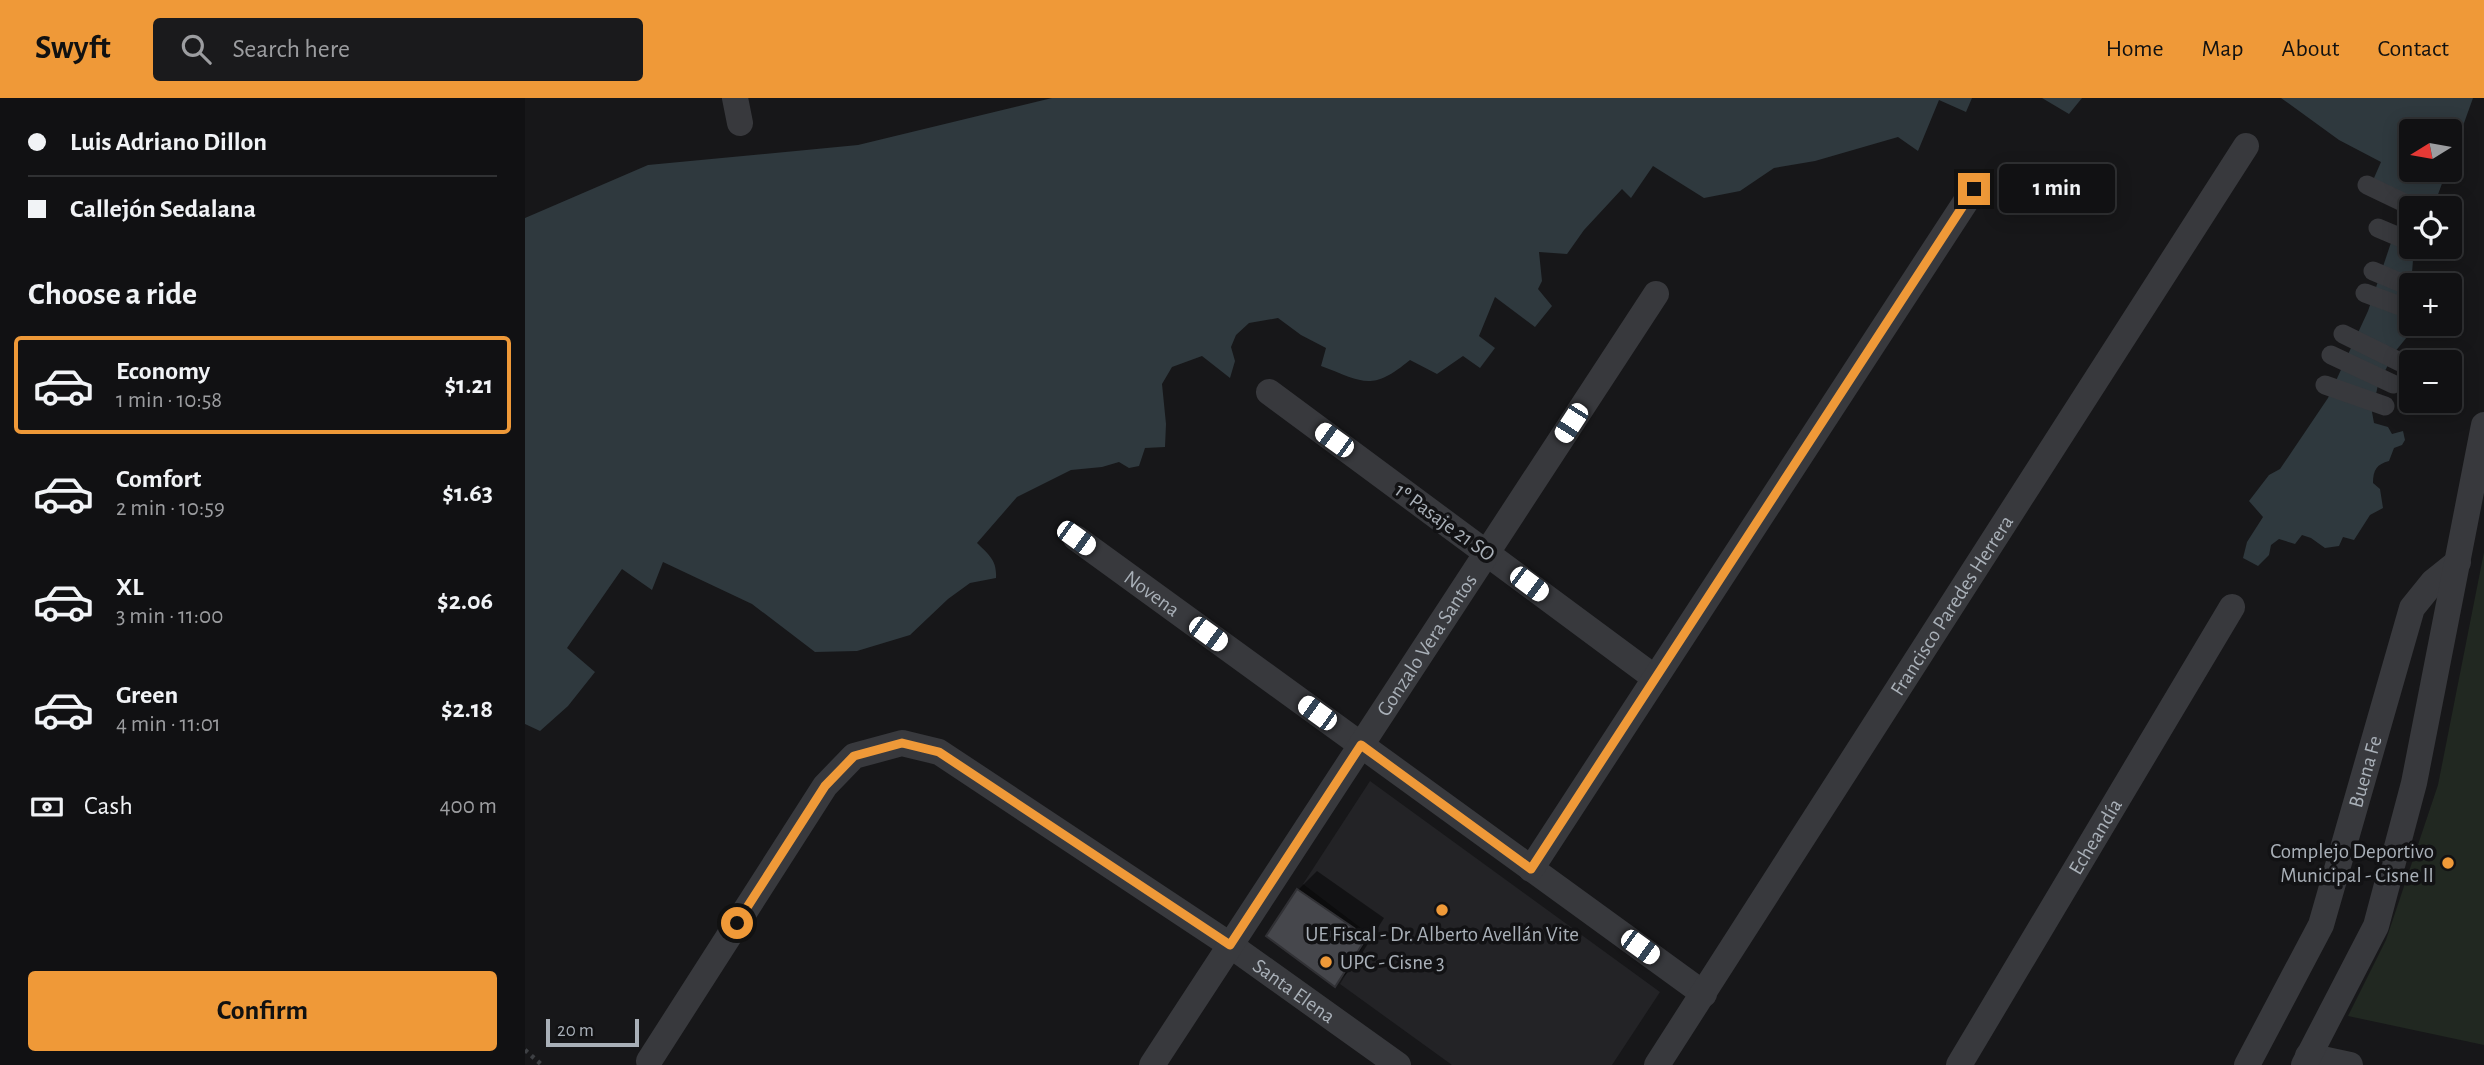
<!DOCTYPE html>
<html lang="en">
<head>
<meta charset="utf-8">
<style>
	body { margin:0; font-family:"Alegreya Sans",sans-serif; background:#1a1a1c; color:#f1f3f6; height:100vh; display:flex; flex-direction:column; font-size:26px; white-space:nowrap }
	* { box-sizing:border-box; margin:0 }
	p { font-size:23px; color:#9c9da0 }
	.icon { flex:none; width:38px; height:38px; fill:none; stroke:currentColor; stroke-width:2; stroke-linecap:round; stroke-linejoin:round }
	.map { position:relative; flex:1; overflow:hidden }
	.drawer { display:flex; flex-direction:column; background:#111113; width:525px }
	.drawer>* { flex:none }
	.banner { display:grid; align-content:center; height:154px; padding:0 28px; background:#111113 }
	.needle { width:46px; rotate:259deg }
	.buttons { position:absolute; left:1874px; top:21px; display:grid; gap:14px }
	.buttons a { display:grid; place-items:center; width:63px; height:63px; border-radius:7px; background:#111113; box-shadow:0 4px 18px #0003,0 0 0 2px #303133; font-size:35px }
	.scale { position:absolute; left:21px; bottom:18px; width:93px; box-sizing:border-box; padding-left:7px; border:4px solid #a9b0b8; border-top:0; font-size:19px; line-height:24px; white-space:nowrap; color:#a9b0b8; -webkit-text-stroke:5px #121214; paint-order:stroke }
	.end { position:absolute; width:32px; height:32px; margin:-16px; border:9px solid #ef9938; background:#111; box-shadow:0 0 0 4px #111 }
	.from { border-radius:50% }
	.bubble { position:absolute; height:49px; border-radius:7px; background:#111113; box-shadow:0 4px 18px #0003,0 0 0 2px #303133; font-size:23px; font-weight:600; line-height:49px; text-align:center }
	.car { position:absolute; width:21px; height:42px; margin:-21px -10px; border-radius:9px; box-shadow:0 0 5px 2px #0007; background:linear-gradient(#fff 24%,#345 0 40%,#fff 0 76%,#345 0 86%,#fff 0) }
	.banner b { display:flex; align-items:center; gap:24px; height:66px; font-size:26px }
	.banner b+b { border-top:2px solid #303133 }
	.banner i { width:18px; height:18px; background:#f1f3f6 }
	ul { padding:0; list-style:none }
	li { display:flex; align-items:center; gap:21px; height:98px; margin:0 14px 10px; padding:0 14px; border:4px solid transparent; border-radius:7px }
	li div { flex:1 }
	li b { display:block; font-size:26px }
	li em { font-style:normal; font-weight:600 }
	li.current { border-color:#ef9938 }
	li>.icon { width:63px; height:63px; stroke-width:1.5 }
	h2 { padding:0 28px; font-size:32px; line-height:84px }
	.pay { display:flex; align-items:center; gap:18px; height:77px; padding:0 28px; font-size:26px }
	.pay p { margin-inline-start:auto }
	.primary-button { display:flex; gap:14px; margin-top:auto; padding:14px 28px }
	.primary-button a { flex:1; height:80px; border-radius:7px; background:#ef9938; color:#111; font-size:28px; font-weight:600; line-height:80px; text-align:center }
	header { display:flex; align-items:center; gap:42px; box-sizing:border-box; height:98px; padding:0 35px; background:#ef9938; color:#111 }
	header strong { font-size:33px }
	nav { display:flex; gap:38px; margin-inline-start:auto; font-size:24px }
	.search { width:490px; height:63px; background:#1a1a1c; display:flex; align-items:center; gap:18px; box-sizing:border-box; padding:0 24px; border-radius:7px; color:#9c9da0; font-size:26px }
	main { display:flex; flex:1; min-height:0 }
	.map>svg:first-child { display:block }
</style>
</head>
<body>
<header>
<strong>Swyft</strong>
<div class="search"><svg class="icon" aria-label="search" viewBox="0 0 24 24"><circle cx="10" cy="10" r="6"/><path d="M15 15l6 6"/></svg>Search here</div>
<nav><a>Home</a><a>Map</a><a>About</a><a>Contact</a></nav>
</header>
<main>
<section class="drawer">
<div class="banner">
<b><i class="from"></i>Luis Adriano Dillon</b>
<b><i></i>Callejón Sedalana</b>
</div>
<h2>Choose a ride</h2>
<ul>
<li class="current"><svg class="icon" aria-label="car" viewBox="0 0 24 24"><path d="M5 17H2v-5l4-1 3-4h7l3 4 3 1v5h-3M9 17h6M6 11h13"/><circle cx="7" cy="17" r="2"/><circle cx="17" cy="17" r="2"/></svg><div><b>Economy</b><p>1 min · 10:58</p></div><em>$1.21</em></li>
<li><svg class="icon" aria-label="car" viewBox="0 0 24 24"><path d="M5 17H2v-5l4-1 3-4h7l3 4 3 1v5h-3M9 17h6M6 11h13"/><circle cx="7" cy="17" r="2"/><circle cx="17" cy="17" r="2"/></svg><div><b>Comfort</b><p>2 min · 10:59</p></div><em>$1.63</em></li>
<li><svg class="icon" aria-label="car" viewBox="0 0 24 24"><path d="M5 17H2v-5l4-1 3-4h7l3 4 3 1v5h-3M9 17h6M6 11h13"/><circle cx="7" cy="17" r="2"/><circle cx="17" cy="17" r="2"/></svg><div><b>XL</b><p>3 min · 11:00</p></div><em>$2.06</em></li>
<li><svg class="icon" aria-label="car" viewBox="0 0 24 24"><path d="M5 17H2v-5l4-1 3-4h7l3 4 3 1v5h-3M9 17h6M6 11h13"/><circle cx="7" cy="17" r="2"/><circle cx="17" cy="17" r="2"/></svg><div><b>Green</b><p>4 min · 11:01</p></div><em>$2.18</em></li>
</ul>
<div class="pay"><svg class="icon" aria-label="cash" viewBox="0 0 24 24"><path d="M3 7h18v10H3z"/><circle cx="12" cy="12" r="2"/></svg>Cash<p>400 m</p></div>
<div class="primary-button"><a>Confirm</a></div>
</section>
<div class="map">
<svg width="1959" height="967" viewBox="0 0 1959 967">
	<rect width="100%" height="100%" fill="#171719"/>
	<path fill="#232326" d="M845,683l290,211 -48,73h-160l-112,-81 30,-49 -67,-51z"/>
	<path fill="#212821" d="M1959,454v493l-136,-29 38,-76 52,-155z"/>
	<path fill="#2f393e" d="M527,0h920l-6,14 -27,-12 -21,51 -20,-14 -83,24 -41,7 -34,23 -36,7 -51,-32 -22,32 -9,-9 -38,41 -17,24 -28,-2 3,29 -4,8 14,17 -17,21 -40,-30 -16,39 16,12 -15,20 -17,-12 -26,18 -27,-14c-39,32 -46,22 -89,6l5,-18 -25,-13 -23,-17 -29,5 -13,12 -5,12 4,14 -5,17 -28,-22 -30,11 -10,17 4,40 -1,23 -20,1 -6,18 -10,2 -10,-6 -17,5 -31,3 -54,27 -40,46c12,12 20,17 19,35l-26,5 -22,16 -38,36 -53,16 -42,1 -63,-48 -89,-42 -11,28 -30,-21 -55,79 28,24 -27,34 -28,25 -15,-7v-506l123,-53 210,-20z
		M1517,0h40l-13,16z
		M1756,0h192l-23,64v-31h-39v39h36l-14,38h-22v39h7l-5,13 -6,77 -13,16 -16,32 -6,27 2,11 14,4 4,7 11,-3 2,9 -3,5 -8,3 -5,13c-12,3 -16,9 -16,22l7,6 3,19 -13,7 -16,25 -11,-3 -4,9 -14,2 -14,-10 -9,-3 -7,9 -16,-5 -8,6 -2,10 -11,11 -15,-8 4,-16 16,-25 -14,-16 20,-26 11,-6 48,-71 40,-87 34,-101 -35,-16 14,-32 -42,-22z"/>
	<path fill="#0007" d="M792,773l67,47 -30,48 -19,19 -37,-95z"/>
	<path fill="#46474c" stroke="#313135" stroke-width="2" d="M772,791l70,48 -32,50 -69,-51z"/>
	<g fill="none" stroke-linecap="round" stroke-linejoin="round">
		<path stroke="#3e4044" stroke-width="4.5" stroke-dasharray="3.5 5" stroke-linecap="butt" d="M0,952l17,15"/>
		<path stroke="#38393d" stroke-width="19" d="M1842,87l48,23
			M1853,130l33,14
			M1898,149l9,4
			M1848,173l38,16
			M1840,195l46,17
			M1818,236l57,28
			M1806,257l62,29
			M1800,287l60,21"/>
		<g stroke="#38393d" stroke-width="26">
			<path d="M210,0l5,25"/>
			<path d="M744,294l386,286"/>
			<path id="s1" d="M551,440l628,456"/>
			<path d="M1006,771l443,-680"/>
			<path d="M1783,958l42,9"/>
			<path id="s2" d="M124,963l176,-275 29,-30 48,-13 37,9 291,193 168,120"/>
			<path id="s3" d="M627,967l504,-771"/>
			<path id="s4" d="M1132,967l589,-919"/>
			<path id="s5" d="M1434,967l273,-458"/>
			<path id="s6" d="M1722,967l74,-140 91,-317 21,-26 25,-20"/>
			<path d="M1779,967l72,-139 38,-143 70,-358"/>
		</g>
	</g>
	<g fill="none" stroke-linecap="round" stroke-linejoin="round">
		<path stroke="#ef9938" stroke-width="9" d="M212,825l88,-137 29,-30 48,-13 37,9 291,193 131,-200 170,124 443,-680"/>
	</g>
	<g fill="#ef9938" stroke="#121214" stroke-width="2.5">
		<circle cx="1923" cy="765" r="7"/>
		<circle cx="917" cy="812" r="7"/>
		<circle cx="801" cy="864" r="7"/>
	</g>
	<g text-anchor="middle" stroke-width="7" stroke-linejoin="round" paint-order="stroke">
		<g font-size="21" fill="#a9b0b8" stroke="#121214">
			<text transform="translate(920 424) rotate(36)" y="7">1º Pasaje 21 SO</text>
			<text dy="7" stroke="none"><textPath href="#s1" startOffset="94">Novena</textPath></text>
			<text dy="7" stroke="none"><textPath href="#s4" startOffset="546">Francisco Paredes Herrera</textPath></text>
			<text dy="7" stroke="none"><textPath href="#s3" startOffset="502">Gonzalo Vera Santos</textPath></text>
			<text dy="7" stroke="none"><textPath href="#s6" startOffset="318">Buena Fe</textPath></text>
			<text dy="7" stroke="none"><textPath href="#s5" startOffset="266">Echeandía</textPath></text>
			<text dy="7" stroke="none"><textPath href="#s2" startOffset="884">Santa Elena</textPath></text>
		</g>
		<g font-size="21" fill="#a9b0b8" stroke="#121214" text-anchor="end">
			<text x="1909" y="760">Complejo Deportivo<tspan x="1909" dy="24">Municipal - Cisne II</tspan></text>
			<text x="917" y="843" text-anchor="middle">UE Fiscal - Dr. Alberto Avellán Vite</text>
			<text x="815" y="871" text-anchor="start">UPC - Cisne 3</text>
		</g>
	</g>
</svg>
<div class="buttons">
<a><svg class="needle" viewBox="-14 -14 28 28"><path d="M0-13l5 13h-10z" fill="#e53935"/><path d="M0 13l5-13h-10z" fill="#9c9da0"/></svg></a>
<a><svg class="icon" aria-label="locate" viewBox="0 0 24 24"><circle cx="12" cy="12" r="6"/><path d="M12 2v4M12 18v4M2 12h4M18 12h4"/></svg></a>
<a>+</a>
<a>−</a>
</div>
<div class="scale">20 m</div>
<i class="end from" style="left:212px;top:825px"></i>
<i class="end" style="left:1449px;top:91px"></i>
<div class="bubble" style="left:1474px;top:66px;width:116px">1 min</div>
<i class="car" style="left:1046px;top:325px;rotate:213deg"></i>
<i class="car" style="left:809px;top:342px;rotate:306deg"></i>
<i class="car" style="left:551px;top:440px;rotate:126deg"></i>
<i class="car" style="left:1004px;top:486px;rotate:127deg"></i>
<i class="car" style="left:683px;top:536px;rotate:126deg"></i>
<i class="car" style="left:792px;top:615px;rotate:306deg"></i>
<i class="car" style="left:1115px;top:849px;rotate:126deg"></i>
</div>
</main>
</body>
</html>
